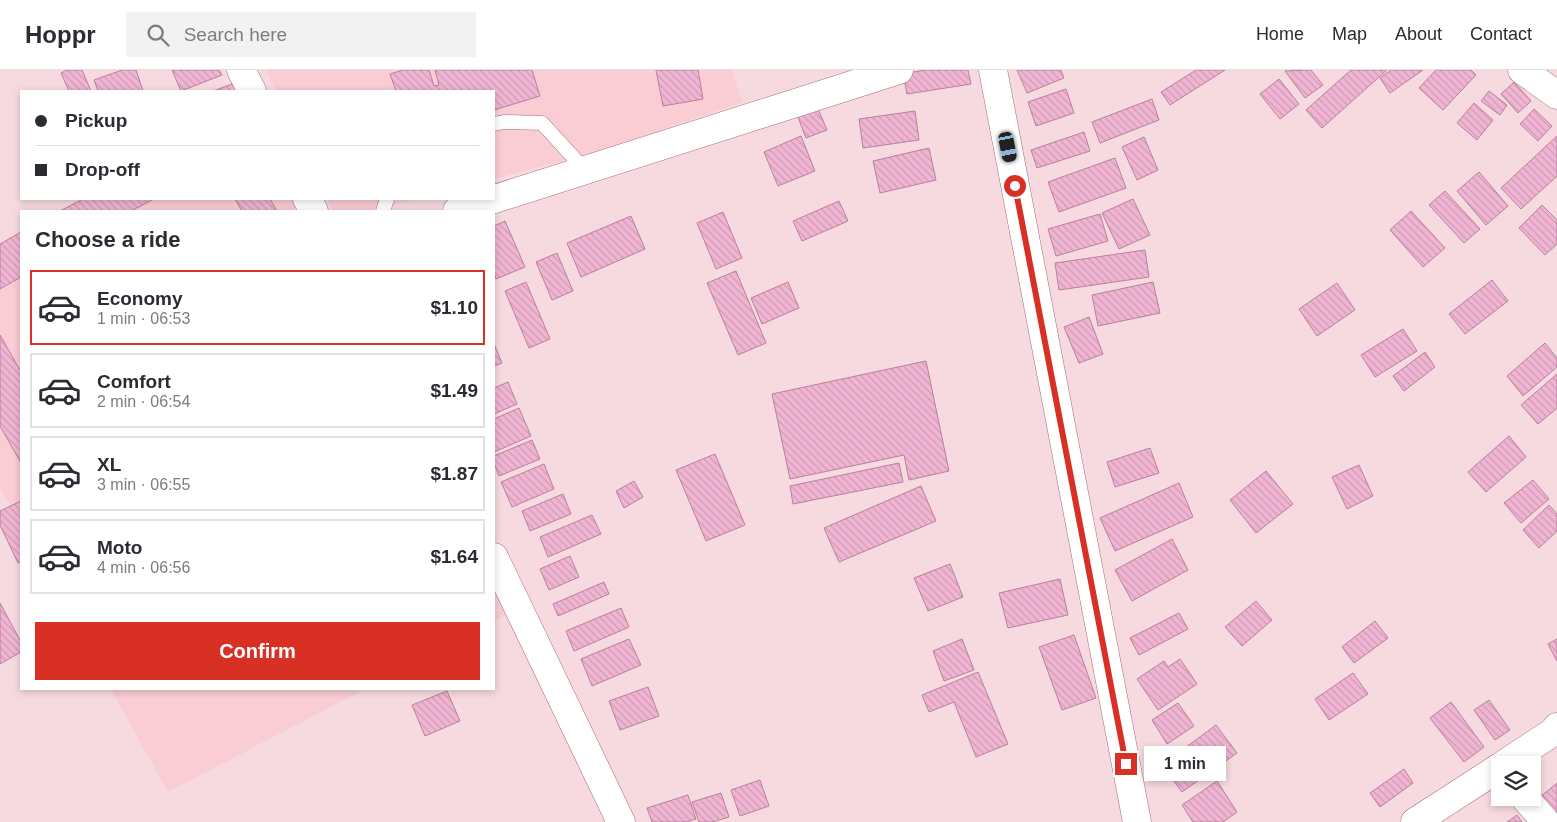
<!DOCTYPE html>
<html lang="en">
<head>
<meta charset="utf-8">
<style>
	body { margin:0; font-family:Arial,sans-serif; background:#f2f2f3; color:#2b2b33; height:100vh; display:flex; flex-direction:column; font-size:19px; white-space:nowrap }
	* { box-sizing:border-box; margin:0 }
	p { font-size:16px; color:#7c7c81 }
	.icon { flex:none; width:28px; height:28px; fill:none; stroke:currentColor; stroke-width:2; stroke-linecap:round; stroke-linejoin:round }
	.map { position:relative; flex:1; overflow:hidden }
	.side { position:absolute; left:20px; top:140px; width:475px; height:480px; display:flex; flex-direction:column; background:#fff; border-radius:0px; box-shadow:0 2px 8px #0003 }
	.side>* { flex:none }
	.hud { position:absolute; left:20px; top:20px; width:475px; height:110px; border-radius:0px; box-shadow:0 2px 8px #0003; display:grid; align-content:center; height:110px; padding:0 15px; background:#fff }
	.controls { position:absolute; left:1491px; top:686px; display:grid; gap:10px }
	.controls a { display:grid; place-items:center; width:50px; height:50px; border-radius:0px; background:#fff; box-shadow:0 2px 8px #0003; font-size:25px }
	.end { position:absolute; width:22px; height:22px; margin:-11px; border:6px solid #d93025; background:#fff; box-shadow:0 0 0 2px #fff }
	.from { border-radius:50% }
	.bubble { position:absolute; height:35px; border-radius:0px; background:#fff; box-shadow:0 2px 8px #0003; font-size:16px; font-weight:800; line-height:35px; text-align:center }
	.car { position:absolute; width:15px; height:30px; margin:-15px -8px; border-radius:6px; box-shadow:0 0 4px 1px #0007; background:linear-gradient(#222 24%,#8ab4d8 0 40%,#222 0 76%,#8ab4d8 0 86%,#222 0) }
	.hud b { display:flex; align-items:center; gap:18px; height:48px; font-size:19px }
	.hud b+b { border-top:1px solid #e1e1e2 }
	.hud i { width:12px; height:12px; background:#2b2b33 }
	ul { padding:0; list-style:none }
	li { display:flex; align-items:center; gap:15px; height:75px; margin:0 10px 8px; padding:0 5px; border:2px solid #e1e1e2; border-radius:0px }
	li div { flex:1 }
	li b { display:block; font-size:19px }
	li em { font-style:normal; font-weight:800 }
	li.active { border-color:#d93025 }
	li>.icon { width:45px; height:45px; stroke-width:1.5 }
	h2 { padding:0 15px; font-size:22px; line-height:60px }
	.action { display:flex; gap:10px; margin-top:auto; padding:10px 15px }
	.action a { flex:1; height:58px; border-radius:0px; background:#d93025; color:#fff; font-size:20px; font-weight:800; line-height:58px; text-align:center }
	header { display:flex; align-items:center; gap:30px; box-sizing:border-box; height:70px; padding:0 25px; background:#fff; border-bottom:1px solid #e1e1e2 }
	header strong { font-size:24px }
	nav { display:flex; gap:28px; margin-inline-start:auto; font-size:18px }
	.search { width:350px; height:45px; background:#f2f2f3; display:flex; align-items:center; gap:12px; box-sizing:border-box; padding:0 18px; border-radius:0px; color:#7c7c81; font-size:19px }
	.map>svg:first-child { display:block }
</style>
</head>
<body>
<header>
<strong>Hoppr</strong>
<div class="search"><svg class="icon" aria-label="search" viewBox="0 0 24 24"><circle cx="10" cy="10" r="6"/><path d="M15 15l6 6"/></svg>Search here</div>
<nav><a>Home</a><a>Map</a><a>About</a><a>Contact</a></nav>
</header>
<div class="map">
<svg width="1557" height="752" viewBox="0 0 1557 752">
	<defs>
		<pattern id="building-back-hatch" width="6" height="6" patternUnits="userSpaceOnUse" patternTransform="scale(1.25)"><rect width="6" height="6" fill="#f1b5d4"/><path d="M-1 5l2 2M0 0l6 6M5-1l2 2" fill="none" stroke="#cf9bb5"/></pattern>
	</defs>
	<rect width="100%" height="100%" fill="#f6dadf"/>
	<path fill="#faccd4" d="M266,0h466l10,32 -139,48 -109,29v-88h-218z
		M97,129h201l6,12h-229z
		M327,129h89l-48,12h-35z
		M21,173v282l-21,-38v-231z
		M494,521l12,24 -12,6z
		M111,619h254l-197,103z"/>
	<path fill="url(#building-back-hatch)" stroke="#b8809d" d="M67,0h15l9,21h-22l-8,-18z
		M122,0h14l7,21h-45l-4,-11z
		M172,0h47l3,5 -41,16z
		M403,0h26l5,16 5,-1 -4,-15h97l8,26 -46,14v-19h-98l-6,-17z
		M656,0h42l5,29 -40,7z
		M925,0h43l3,14 -64,10 -4,-20z
		M1017,0h44l3,8 -37,15z
		M1196,0h29l-55,35 -9,-13z
		M1311,0l12,15 -18,13 -20,-27z
		M1351,0h36l-65,58 -16,-18z
		M1391,0h32l-33,23 -10,-15z
		M1436,0h35l5,5 -33,35 -24,-22z
		M1279,9l20,25 -19,15 -20,-25z
		M1514,12l17,19 -13,12 -17,-19z
		M235,13l3,8h-25z
		M1066,19l8,24 -38,13 -8,-24z
		M1489,21l18,14 -7,10 -19,-14z
		M1152,29l7,21 -59,23 -8,-21z
		M1474,33l19,17 -16,20 -20,-17z
		M816,34l11,26 -21,8 -10,-26z
		M1534,39l18,17 -14,15 -18,-17z
		M915,41l4,29 -56,8 -4,-29z
		M1084,62l6,19 -53,17 -6,-18z
		M801,66l14,35 -37,15 -14,-34z
		M1557,66v40l-36,33 -20,-21z
		M1144,67l14,33 -21,10 -15,-33z
		M929,78l7,32 -56,13 -7,-32z
		M1115,88l11,30 -67,24 -11,-30z
		M1479,102l29,34 -22,19 -29,-34z
		M1445,121l35,38 -16,14 -35,-38z
		M83,129h71l-23,12h-71z
		M235,129h35l7,12h-35z
		M1133,129l17,36 -31,14 -17,-36z
		M839,131l9,20 -46,20 -9,-20z
		M1542,135l15,15v24l-12,11 -26,-27z
		M1411,141l34,37 -22,19 -33,-37z
		M723,142l19,46 -26,11 -19,-46z
		M1100,144l8,27 -52,15 -8,-27z
		M631,146l14,33 -64,28 -14,-34z
		M505,151l20,46 -29,12 -2,-7v-46z
		M21,162v45l-21,12v-45z
		M1145,180l4,27 -90,13 -4,-27z
		M557,183l16,38 -21,9 -16,-38z
		M736,201l30,72 -28,12 -31,-72z
		M1492,210l16,21 -43,33 -16,-20z
		M526,212l24,57 -21,9 -24,-57z
		M788,212l11,26 -37,16 -11,-26z
		M1153,212l7,31 -62,13 -6,-31z
		M1337,213l18,27 -38,26 -18,-27z
		M1089,247l14,37 -24,9 -15,-36z
		M1403,259l14,22 -42,26 -14,-22z
		M0,265l21,37v91l-21,-37z
		M1545,273l12,15v9l-34,29 -16,-20z
		M494,274l8,19 -8,3z
		M1425,282l10,15 -31,24 -11,-15z
		M926,291l23,110 -40,9 -5,-25 -114,24 -18,-85z
		M1557,304v34l-19,16 -17,-19z
		M508,312l9,22 -23,10v-26z
		M519,338l12,28 -37,16v-33z
		M1509,366l17,21 -40,35 -18,-20z
		M532,370l8,19 -41,17 -5,-13v-7z
		M1150,378l9,25 -44,14 -8,-25z
		M715,384l30,71 -39,16 -30,-71z
		M899,393l4,19 -110,22 -3,-18z
		M544,394l10,25 -42,18 -11,-25z
		M1359,395l14,31 -26,13 -15,-32z
		M1266,401l27,33 -37,29 -26,-33z
		M1533,410l16,19 -28,24 -17,-20z
		M634,411l9,16 -19,11 -8,-17z
		M1179,413l14,34 -78,34 -15,-33z
		M921,416l15,35 -97,41 -15,-34z
		M563,424l8,20 -41,17 -8,-20z
		M21,431v61l-3,1 -18,-38v-14z
		M1549,435l8,9v17l-18,17 -16,-18z
		M592,445l9,19 -53,23 -8,-20z
		M1172,469l16,31 -56,31 -17,-31z
		M570,486l9,21 -30,13 -9,-21z
		M950,494l13,33 -35,14 -14,-33z
		M1060,509l8,36 -60,13 -9,-35z
		M604,512l5,12 -51,22 -5,-12z
		M1256,531l16,19 -30,26 -17,-19z
		M0,533l21,39v10l-21,12z
		M621,538l8,19 -55,24 -8,-20z
		M1179,543l9,16 -49,26 -9,-17z
		M1375,551l13,17 -34,25 -12,-16z
		M1074,565l22,63 -34,12 -23,-63z
		M629,569l12,26 -49,21 -11,-27z
		M962,569l12,31 -30,11 -11,-30z
		M1557,569v22l-9,-17z
		M1180,589l17,25 -39,26 -21,-31 27,-18 4,6z
		M978,602l30,72 -32,13 -22,-55 -25,10 -7,-17z
		M1353,603l15,21 -39,26 -14,-21z
		M648,617l11,29 -39,14 -11,-29z
		M447,621l13,30 -35,15 -13,-31z
		M1489,630l21,30 -15,10 -21,-30z
		M1451,632l33,45 -20,15 -34,-44z
		M1178,633l16,23 -27,18 -15,-24z
		M1216,655l21,28 -55,39 -20,-27z
		M1404,699l9,14 -33,24 -10,-14z
		M760,710l9,26 -29,10 -9,-26z
		M1217,711l20,31 -14,10h-30l-11,-17z
		M1557,713v35l-17,-21z
		M721,723l8,24 -17,5h-13l-7,-20z
		M688,725l8,24 -10,3h-34l-5,-14z
		M1517,745l5,7h-15z"/>
	<g fill="none" stroke-linecap="round" stroke-linejoin="round">
		<defs>
			<path id="lane" d="M494,54l10,-2 38,1 43,47
				M383,141l4,-12"/>
			<path id="street" d="M241,0l11,21
				M1522,0l35,25
				M307,129l7,12
				M457,141l442,-141
				M494,487l127,265
				M1503,695l50,-33 4,-5
				M1525,728l21,24
				M1415,752l85,-55"/>
			<path id="secondary" d="M993,0l144,752"/>
		</defs>
		<use href="#lane" stroke="#a76a77" stroke-width="15"/>
		<use href="#street" stroke="#a76a77" stroke-width="29"/>
		<use href="#secondary" stroke="#a76a77" stroke-width="29"/>
		<use href="#lane" stroke="#fff" stroke-width="14"/>
		<use href="#street" stroke="#fff" stroke-width="28"/>
		<use href="#secondary" stroke="#fff" stroke-width="28"/>
	</g>
	<g fill="none" stroke-linecap="round" stroke-linejoin="round">
		<path stroke="#d93025" stroke-width="6" d="M1015,116l111,578"/>
	</g>
</svg>
<div class="controls">
<a><svg class="icon" aria-label="layers" viewBox="0 0 24 24"><path d="M12 4l9 5-9 5-9-5zM3 14l9 5 9-5"/></svg></a>
</div>
<i class="end from" style="left:1015px;top:116px"></i>
<i class="end" style="left:1126px;top:694px"></i>
<div class="bubble" style="left:1144px;top:676px;width:82px">1 min</div>
<i class="car" style="left:1008px;top:77px;rotate:169deg"></i>
<div class="hud">
<b><i class="from"></i>Pickup</b>
<b><i></i>Drop-off</b>
</div>
<section class="side">
<h2>Choose a ride</h2>
<ul>
<li class="active"><svg class="icon" aria-label="car" viewBox="0 0 24 24"><path d="M5 17H2v-5l4-1 3-4h7l3 4 3 1v5h-3M9 17h6M6 11h13"/><circle cx="7" cy="17" r="2"/><circle cx="17" cy="17" r="2"/></svg><div><b>Economy</b><p>1 min · 06:53</p></div><em>$1.10</em></li>
<li><svg class="icon" aria-label="car" viewBox="0 0 24 24"><path d="M5 17H2v-5l4-1 3-4h7l3 4 3 1v5h-3M9 17h6M6 11h13"/><circle cx="7" cy="17" r="2"/><circle cx="17" cy="17" r="2"/></svg><div><b>Comfort</b><p>2 min · 06:54</p></div><em>$1.49</em></li>
<li><svg class="icon" aria-label="car" viewBox="0 0 24 24"><path d="M5 17H2v-5l4-1 3-4h7l3 4 3 1v5h-3M9 17h6M6 11h13"/><circle cx="7" cy="17" r="2"/><circle cx="17" cy="17" r="2"/></svg><div><b>XL</b><p>3 min · 06:55</p></div><em>$1.87</em></li>
<li><svg class="icon" aria-label="car" viewBox="0 0 24 24"><path d="M5 17H2v-5l4-1 3-4h7l3 4 3 1v5h-3M9 17h6M6 11h13"/><circle cx="7" cy="17" r="2"/><circle cx="17" cy="17" r="2"/></svg><div><b>Moto</b><p>4 min · 06:56</p></div><em>$1.64</em></li>
</ul>
<div class="action"><a>Confirm</a></div>
</section>
</div>
</body>
</html>
